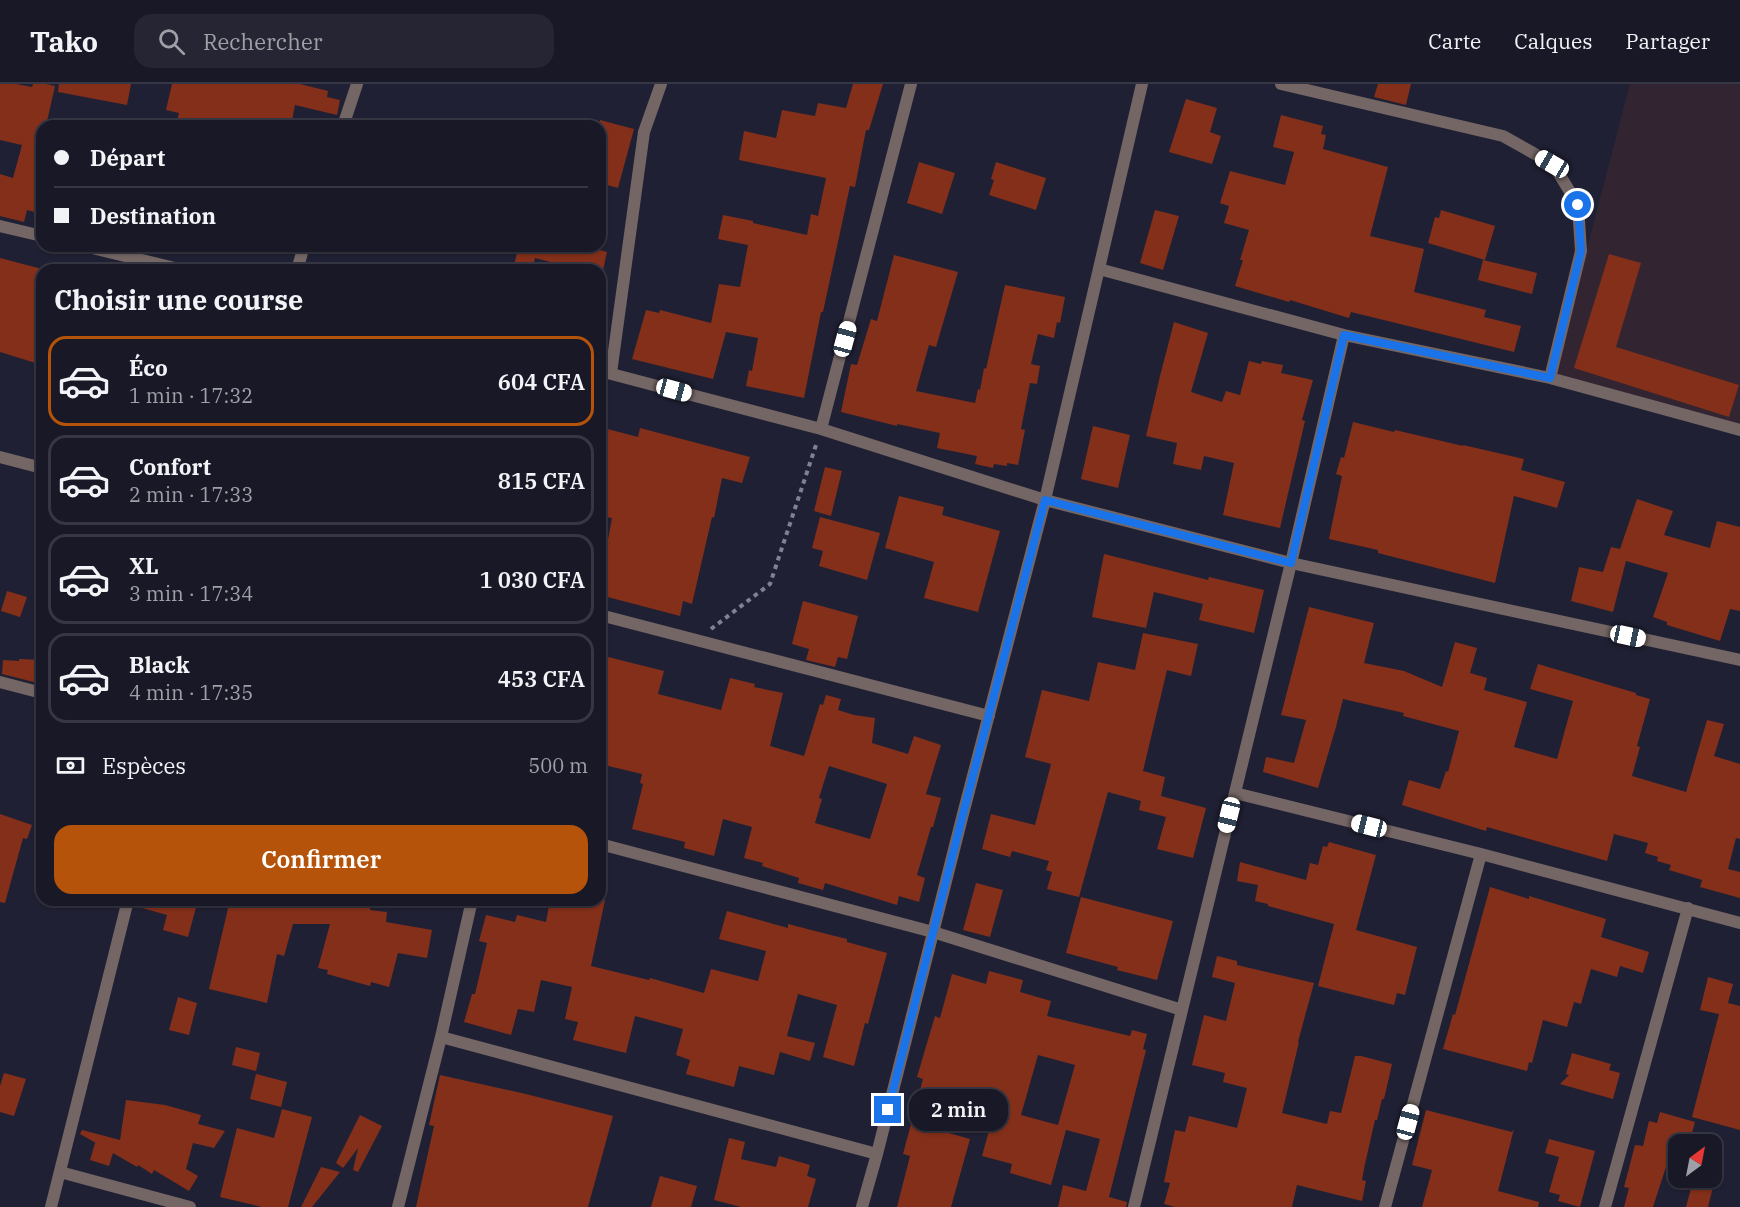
<!DOCTYPE html>
<html lang="fr">
<head>
<meta charset="utf-8">
<style>
	body { margin:0; font-family:"IBM Plex Serif",serif; background:#252533; color:#f1f3f6; height:100vh; display:flex; flex-direction:column; font-size:22px; white-space:nowrap }
	* { box-sizing:border-box; margin:0 }
	p { font-size:20px; color:#9fa0a7 }
	.icon { flex:none; width:33px; height:33px; fill:none; stroke:currentColor; stroke-width:2; stroke-linecap:round; stroke-linejoin:round }
	.map { position:relative; flex:1; overflow:hidden }
	.details { position:absolute; left:36px; top:180px; width:570px; height:642px; display:flex; flex-direction:column; background:#181827; border-radius:18px; box-shadow:0 2px 4px #0004,0 0 0 2px #363744 }
	.details>* { flex:none }
	.guide { position:absolute; left:36px; top:36px; width:570px; height:132px; border-radius:18px; box-shadow:0 2px 4px #0004,0 0 0 2px #363744; display:grid; align-content:center; height:132px; padding:0 18px; background:#181827 }
	.needle { width:39px; rotate:32deg }
	.controls { position:absolute; left:1668px; top:1050px; display:grid; gap:12px }
	.controls a { display:grid; place-items:center; width:54px; height:54px; border-radius:12px; background:#181827; box-shadow:0 2px 4px #0004,0 0 0 2px #363744; font-size:30px }
	.end { position:absolute; width:27px; height:27px; margin:-14px; border:8px solid #1a73e8; background:#fff; box-shadow:0 0 0 3px #fff }
	.from { border-radius:50% }
	.bubble { position:absolute; height:42px; border-radius:18px; background:#181827; box-shadow:0 2px 4px #0004,0 0 0 2px #363744; font-size:20px; font-weight:600; line-height:42px; text-align:center }
	.car { position:absolute; width:18px; height:36px; margin:-18px -9px; border-radius:8px; box-shadow:0 0 4px 2px #0007; background:linear-gradient(#fff 24%,#345 0 40%,#fff 0 76%,#345 0 86%,#fff 0) }
	.guide b { display:flex; align-items:center; gap:21px; height:57px; font-size:22px }
	.guide b+b { border-top:2px solid #363744 }
	.guide i { width:15px; height:15px; background:#f1f3f6 }
	ul { padding:0; list-style:none }
	li { display:flex; align-items:center; gap:18px; height:90px; margin:0 12px 9px; padding:0 6px; border:3px solid #363744; border-radius:18px }
	li div { flex:1 }
	li b { display:block; font-size:22px }
	li em { font-style:normal; font-weight:600 }
	li.selected { border-color:#b45309 }
	li>.icon { width:54px; height:54px; stroke-width:1.5 }
	h2 { padding:0 18px; font-size:27px; line-height:72px }
	.pay { display:flex; align-items:center; gap:15px; height:66px; padding:0 18px; font-size:22px }
	.pay p { margin-inline-start:auto }
	.cta { display:flex; gap:12px; margin-top:auto; padding:12px 18px }
	.cta a { flex:1; height:69px; border-radius:18px; background:#b45309; color:#fff; font-size:24px; font-weight:600; line-height:69px; text-align:center }
	header { display:flex; align-items:center; gap:36px; box-sizing:border-box; height:84px; padding:0 30px; background:#181827; border-bottom:2px solid #363744 }
	header strong { font-size:28px }
	nav { display:flex; gap:33px; margin-inline-start:auto; font-size:21px }
	.search { width:420px; height:54px; background:#252533; display:flex; align-items:center; gap:15px; box-sizing:border-box; padding:0 21px; border-radius:18px; color:#9fa0a7; font-size:22px }
	.map>svg:first-child { display:block }
</style>
</head>
<body>
<header>
<strong>Tako</strong>
<div class="search"><svg class="icon" aria-label="search" viewBox="0 0 24 24"><circle cx="10" cy="10" r="6"/><path d="M15 15l6 6"/></svg>Rechercher</div>
<nav><a>Carte</a><a>Calques</a><a>Partager</a></nav>
</header>
<div class="map">
<svg width="1740" height="1123" viewBox="0 0 1740 1123">
	<rect width="100%" height="100%" fill="#202034"/>
	<path fill="#322531" d="M1630,0h110v341l-186,-50z"/>
	<path fill="#832f19" fill-rule="evenodd" d="M0,0h16l16,3 1,-3h13l9,2 -9,40h-4v26l-8,28 8,2v32l-15,-4 -3,12 -24,-6v-42l13,4 9,-33 -22,-5z
		M59,0h72l-4,21 -69,-13z
		M172,0h128l28,7 -1,6 13,3 -3,15 -42,-10 -4,21h-115l3,-13 -13,-3z
		M853,0h30l-14,46h-3l-11,57 -5,-1 -27,126h-2l-17,86 -58,-12 3,-16 3,1 6,-33 -32,-6 -13,47 -81,-20 14,-49 13,3 1,-3 51,13 8,-39 21,3 8,-42 -30,-6 5,-24 30,6v2l54,12 4,-21 7,2 8,-38 -87,-18 5,-29 32,7 6,-28 33,6 3,-13 28,5z
		M1378,0h33l-5,21 -32,-8z
		M1186,15l31,9 -7,24 11,4 -9,28 -43,-12z
		M1281,31l42,11 -2,8 5,1 -3,14 65,18 -18,69 54,13 -10,43 72,18 -2,7 37,9 -7,26 -163,-40 -2,6 -59,-18 -1,2 -54,-16 8,-26h-3l9,-30 -25,-7 5,-17 -9,-3 10,-32 55,14 9,-33 -21,-5z
		M600,36l34,9 -16,59 -18,-5z
		M919,78l36,11 -13,41 -35,-11z
		M996,78l50,16 -10,32 -47,-15 5,-15 -3,-1z
		M1155,126l24,6 -16,54 -23,-7z
		M1441,126l54,16 -10,34 -57,-17 7,-26 4,1z
		M510,162h75l22,6 -4,18h-34l1,-3 -35,-9 -3,12h-19l4,-17 -8,-2z
		M1609,170l32,9 -25,84 123,38 -10,32 -155,-49z
		M894,171l64,17 -22,75 -7,-2 -13,46 59,12 3,-14 2,1 4,-22 2,1 19,-84 60,12 -5,26 -3,-1 -3,16 -16,-4 -7,30 9,2 -3,18 -7,-1 -9,46 4,1 -7,35 -11,-2v3l-13,-2 -1,4 -18,-4 2,-8 -40,-8 3,-15 -43,-9v2l-56,-14 10,-48 6,1 14,-46 6,2z
		M0,174l42,11v20l-7,30 7,2v44l-42,-13z
		M1483,176l54,13 -5,21 -54,-14z
		M1174,238l34,11 -17,59 31,10 4,-11 14,4 9,-34 12,3 1,-3 21,4 -2,8 32,7 -11,40 3,1 -25,107 -57,-13 11,-52 -30,-7 -3,14 -28,-6 4,-21 -31,-7 14,-60z
		M1353,338l41,10 1,-2 68,16v-1l61,14 -3,11 44,12 -8,26 -43,-12 -19,87 -117,-30v-3l-49,-11 13,-63 -6,-2 5,-17 3,1z
		M1093,342l37,9 -12,53 -37,-9z
		M600,343l38,10 2,-9 110,29 -8,26 -20,-5 -8,40 -2,-1 -20,87 -9,-3 -3,15 -80,-21 8,-33 -4,-1 8,-43 -12,-2z
		M825,383l17,4 -11,45 -17,-5z
		M899,412l45,11 -2,8 58,16 -22,81 -54,-14 10,-36 -49,-14z
		M1637,415l36,12 -9,24 46,13 7,-27 23,6v84l-10,-2 -10,32 -53,-16v-3l-14,-5 15,-44 -42,-12 -13,51 -42,-11 8,-34 24,5 8,-25 9,2z
		M820,433l60,16 -13,47 -48,-14 4,-15 -11,-3z
		M1104,470l104,26 1,-3 55,13 -10,43 -55,-13 4,-16 -49,-12 -8,36 -54,-11z
		M7,507l20,6 -7,20 -19,-6z
		M803,517l55,15 -11,43 -9,-2 -3,10 -29,-7 3,-11 -17,-5z
		M1309,523l65,16 -10,40 40,8 38,16 13,-45 22,6 -7,25 17,5 -3,12 43,12 -13,45 43,12 16,-58 -43,-12 8,-25 98,29v2l14,4 -13,47 3,1 -8,29 54,16 21,-72 17,4 -10,32 26,8v75l-4,-1 -8,31 12,3v26l-40,-11 2,-7 -33,-10 2,-5 -14,-4 1,-4 -13,-4 3,-10 -34,-9 -7,27 -120,-34 -1,4 -84,-26 7,-25 31,9 6,-18 2,1 11,-41 -56,-15 1,-3 -61,-14 -7,28 -18,61 -55,-16 3,-15 28,6 12,-43 -25,-5z
		M1143,549l55,11 -7,32 -24,-6 -24,101 22,6 -4,19 45,12 -13,50 -36,-9 9,-32 -27,-7 2,-9 -33,-9 -29,105 -32,-8 5,-17 -6,-2 3,-9 -37,-10 -2,6 -28,-8 9,-35 44,11 16,-61 -26,-7 17,-67 47,11 9,-39 37,8z
		M600,571l64,16 -6,23 63,16 9,-32 25,6 -1,3 29,6 -13,53 34,10 16,-52 3,1 3,-10 15,4 -3,11 16,5 21,3 -3,25 36,11 6,-18 27,9 -15,49 15,4 -8,29h-2l-14,48 8,3 -6,24 -20,-6 -2,9 -72,-22 -2,7 -25,-7 1,-5 -37,-12 1,-3 -19,-5 8,-31 -29,-8 -9,37 -30,-8 1,-6 -53,-13 11,-45 -3,-1 2,-9 -42,-10zM829,682l58,18 -17,55 -55,-16 7,-24 -3,-1z
		M19,575l23,1v24l-40,-10 1,-14 16,1z
		M0,730l32,11 -5,14 -4,-1 -18,65 -5,-1z
		M1329,758l47,13 -20,75 61,17 -12,48 -8,-2 -3,12 -76,-19 16,-62 -66,-18v-2l-13,-3 3,-16 -21,-4 3,-19 66,18 4,-17 8,2 5,-19 4,1z
		M976,799l27,7 -13,47 -27,-7z
		M1490,803l39,12v-3l77,23 -5,18 48,15 -6,21 -23,-7 -3,11 -26,-8 -10,35 -7,-2 -7,25 -24,-7 -11,43 -3,-1 -2,9 -84,-22 10,-35 2,1z
		M1081,813l92,24 -16,59 -40,-10 1,-3 -52,-14z
		M136,816h62l-10,37 -25,-7 4,-15 -32,-9z
		M230,816h141l-1,10 17,2 -1,10 46,8 -5,28 -29,-5 -9,34 -18,-5 -1,4 -43,-12 1,-4 -10,-2 12,-44h-37l-9,32 -7,-2 -10,49 -58,-14z
		M550,816h55l-14,66 58,14 1,-2 54,15 7,-24 47,12 8,-30 -47,-12 8,-28 61,17v-4l39,10 20,5v3l40,11 -19,71 -3,-1 -11,43 -31,-9 14,-52 -39,-11 -11,42 28,7 -5,18 -30,-9 -6,23 -35,-9 -5,21 -48,-13 4,-14 -14,-5 7,-26 -48,-13 -9,37 -53,-13 5,-18 -13,-3 7,-32 -31,-7 -7,32 -16,-3 -7,26 -47,-13 8,-28h3l12,-51 -8,-2 7,-26 29,7 2,-7 29,7z
		M1217,872l20,5v4l77,18 -16,59h1l-17,71 45,11 3,-13 11,2 14,-57h6l31,8 -8,35h-2l-5,21h-2l-10,44 -3,16 4,1 -4,20 -65,-16 -5,22h-117l-11,-3 6,-21 -6,-1 11,-52 10,2 4,-16 48,12 10,-40 -24,-6 2,-9 -33,-8 12,-50 22,6 9,-38 -23,-6z
		M989,887l34,9 -3,12 31,9 -4,15 83,20 2,-6 15,4 -4,15 3,1 -37,147 18,5 -1,5h-68l5,-22 23,6 14,-52 -34,-9 -15,55 -41,-12 2,-9 -30,-8 14,-51 -41,-11 -10,38 25,7 -19,68h-54l13,-51 -7,-2 20,-75 -6,-2 18,-61 5,2 12,-44 34,10zM1038,971l37,10 -17,60 -37,-10z
		M1708,893l25,7 -5,19 12,3v124l-48,-13 27,-103 -19,-4z
		M178,913l19,6 -8,32 -20,-5z
		M236,963l24,6 -4,18 -24,-6z
		M1572,969l39,11 -2,6 11,3 -7,26 -53,-15 9,-9 -3,-1z
		M4,989l22,6 -12,37 -14,-4v-26z
		M256,990l31,8 -6,25 -31,-8z
		M440,991l86,19 87,22 -25,91h-172l18,-81 -5,-1z
		M126,1016l39,5 36,10 -3,9 27,7 -11,17 -21,-5 -7,26 12,7 -9,15 -35,-21 -2,4 -14,-9 -1,2 -24,-14 -4,13 -19,-6 5,-17h1l-16,-9 2,-4 38,10z
		M282,1025l30,8 -24,90h-26l-42,-10 17,-69 37,10z
		M1426,1026l86,22 2,-3 -16,62 41,11 -1,5h-116l10,-37 -20,-5z
		M1660,1028l35,10 -6,22h-11v27l-12,-4 -13,40h-29l5,-19 -5,-1 11,-42 8,1 6,-25 8,2z
		M360,1031l22,11 -24,46 -5,-2 5,-22 -15,20 -7,-5z
		M729,1054l16,4 -4,17 35,8 3,-11 31,9 -3,11 9,3 -8,28h-67l-27,-7z
		M1549,1055l46,12 -15,56 -22,-6 2,-6 -11,-3 10,-35 -14,-4z
		M321,1083l19,5 -28,35h-11z
		M660,1092l37,10 -6,21h-40z
		M1693,1097l20,6 -5,20h-22z"/>
	<g fill="none" stroke-linecap="round" stroke-linejoin="round">
		<path stroke="#818192" stroke-width="4" stroke-dasharray="4.5 4.5" stroke-linecap="butt" d="M711,545l59,-45 47,-142"/>
		<path stroke="#736664" stroke-width="12" d="M1281,0l222,52 50,28 25,41 3,46 -31,127
			M343,42l14,-42
			M0,142l42,10
			M84,162l99,24
			M1099,185l245,66 206,43 190,52
			M297,186l7,-24
			M600,287l221,58 224,71 246,63 449,97
			M611,289l33,-241 17,-48
			M821,345l90,-345
			M0,373l42,11
			M600,531l389,101
			M0,598l42,11
			M1235,709l246,61 259,69
			M600,760l333,88 249,78
			M441,953l436,117
			M60,1088l130,35
			M51,1123l77,-307
			M398,1123l43,-170 31,-137
			M862,1123l15,-53 86,-340 82,-314 97,-416
			M1134,1123l157,-644 53,-228
			M1385,1123l96,-353
			M1605,1123l83,-299"/>
	</g>
	<g fill="none" stroke-linecap="round" stroke-linejoin="round">
		<path stroke="#1a73e8" stroke-width="8" d="M888,1026l75,-296 82,-314 246,63 53,-228 206,43 31,-127 -3,-46"/>
	</g>
</svg>
<div class="controls">
<a><svg class="needle" viewBox="-14 -14 28 28"><path d="M0-13l5 13h-10z" fill="#e53935"/><path d="M0 13l5-13h-10z" fill="#9fa0a7"/></svg></a>
</div>
<i class="end from" style="left:1578px;top:121px"></i>
<i class="end" style="left:888px;top:1026px"></i>
<div class="bubble" style="left:909px;top:1005px;width:99px">2 min</div>
<i class="car" style="left:1552px;top:80px;rotate:300deg"></i>
<i class="car" style="left:845px;top:255px;rotate:15deg"></i>
<i class="car" style="left:674px;top:306px;rotate:105deg"></i>
<i class="car" style="left:1628px;top:552px;rotate:102deg"></i>
<i class="car" style="left:1229px;top:731px;rotate:194deg"></i>
<i class="car" style="left:1369px;top:742px;rotate:284deg"></i>
<i class="car" style="left:1408px;top:1038px;rotate:15deg"></i>
<div class="guide">
<b><i class="from"></i>Départ</b>
<b><i></i>Destination</b>
</div>
<section class="details">
<h2>Choisir une course</h2>
<ul>
<li class="selected"><svg class="icon" aria-label="car" viewBox="0 0 24 24"><path d="M5 17H2v-5l4-1 3-4h7l3 4 3 1v5h-3M9 17h6M6 11h13"/><circle cx="7" cy="17" r="2"/><circle cx="17" cy="17" r="2"/></svg><div><b>Éco</b><p>1 min · 17:32</p></div><em>604 CFA</em></li>
<li><svg class="icon" aria-label="car" viewBox="0 0 24 24"><path d="M5 17H2v-5l4-1 3-4h7l3 4 3 1v5h-3M9 17h6M6 11h13"/><circle cx="7" cy="17" r="2"/><circle cx="17" cy="17" r="2"/></svg><div><b>Confort</b><p>2 min · 17:33</p></div><em>815 CFA</em></li>
<li><svg class="icon" aria-label="car" viewBox="0 0 24 24"><path d="M5 17H2v-5l4-1 3-4h7l3 4 3 1v5h-3M9 17h6M6 11h13"/><circle cx="7" cy="17" r="2"/><circle cx="17" cy="17" r="2"/></svg><div><b>XL</b><p>3 min · 17:34</p></div><em>1 030 CFA</em></li>
<li><svg class="icon" aria-label="car" viewBox="0 0 24 24"><path d="M5 17H2v-5l4-1 3-4h7l3 4 3 1v5h-3M9 17h6M6 11h13"/><circle cx="7" cy="17" r="2"/><circle cx="17" cy="17" r="2"/></svg><div><b>Black</b><p>4 min · 17:35</p></div><em>453 CFA</em></li>
</ul>
<div class="pay"><svg class="icon" aria-label="cash" viewBox="0 0 24 24"><path d="M3 7h18v10H3z"/><circle cx="12" cy="12" r="2"/></svg>Espèces<p>500 m</p></div>
<div class="cta"><a>Confirmer</a></div>
</section>
</div>
</body>
</html>
